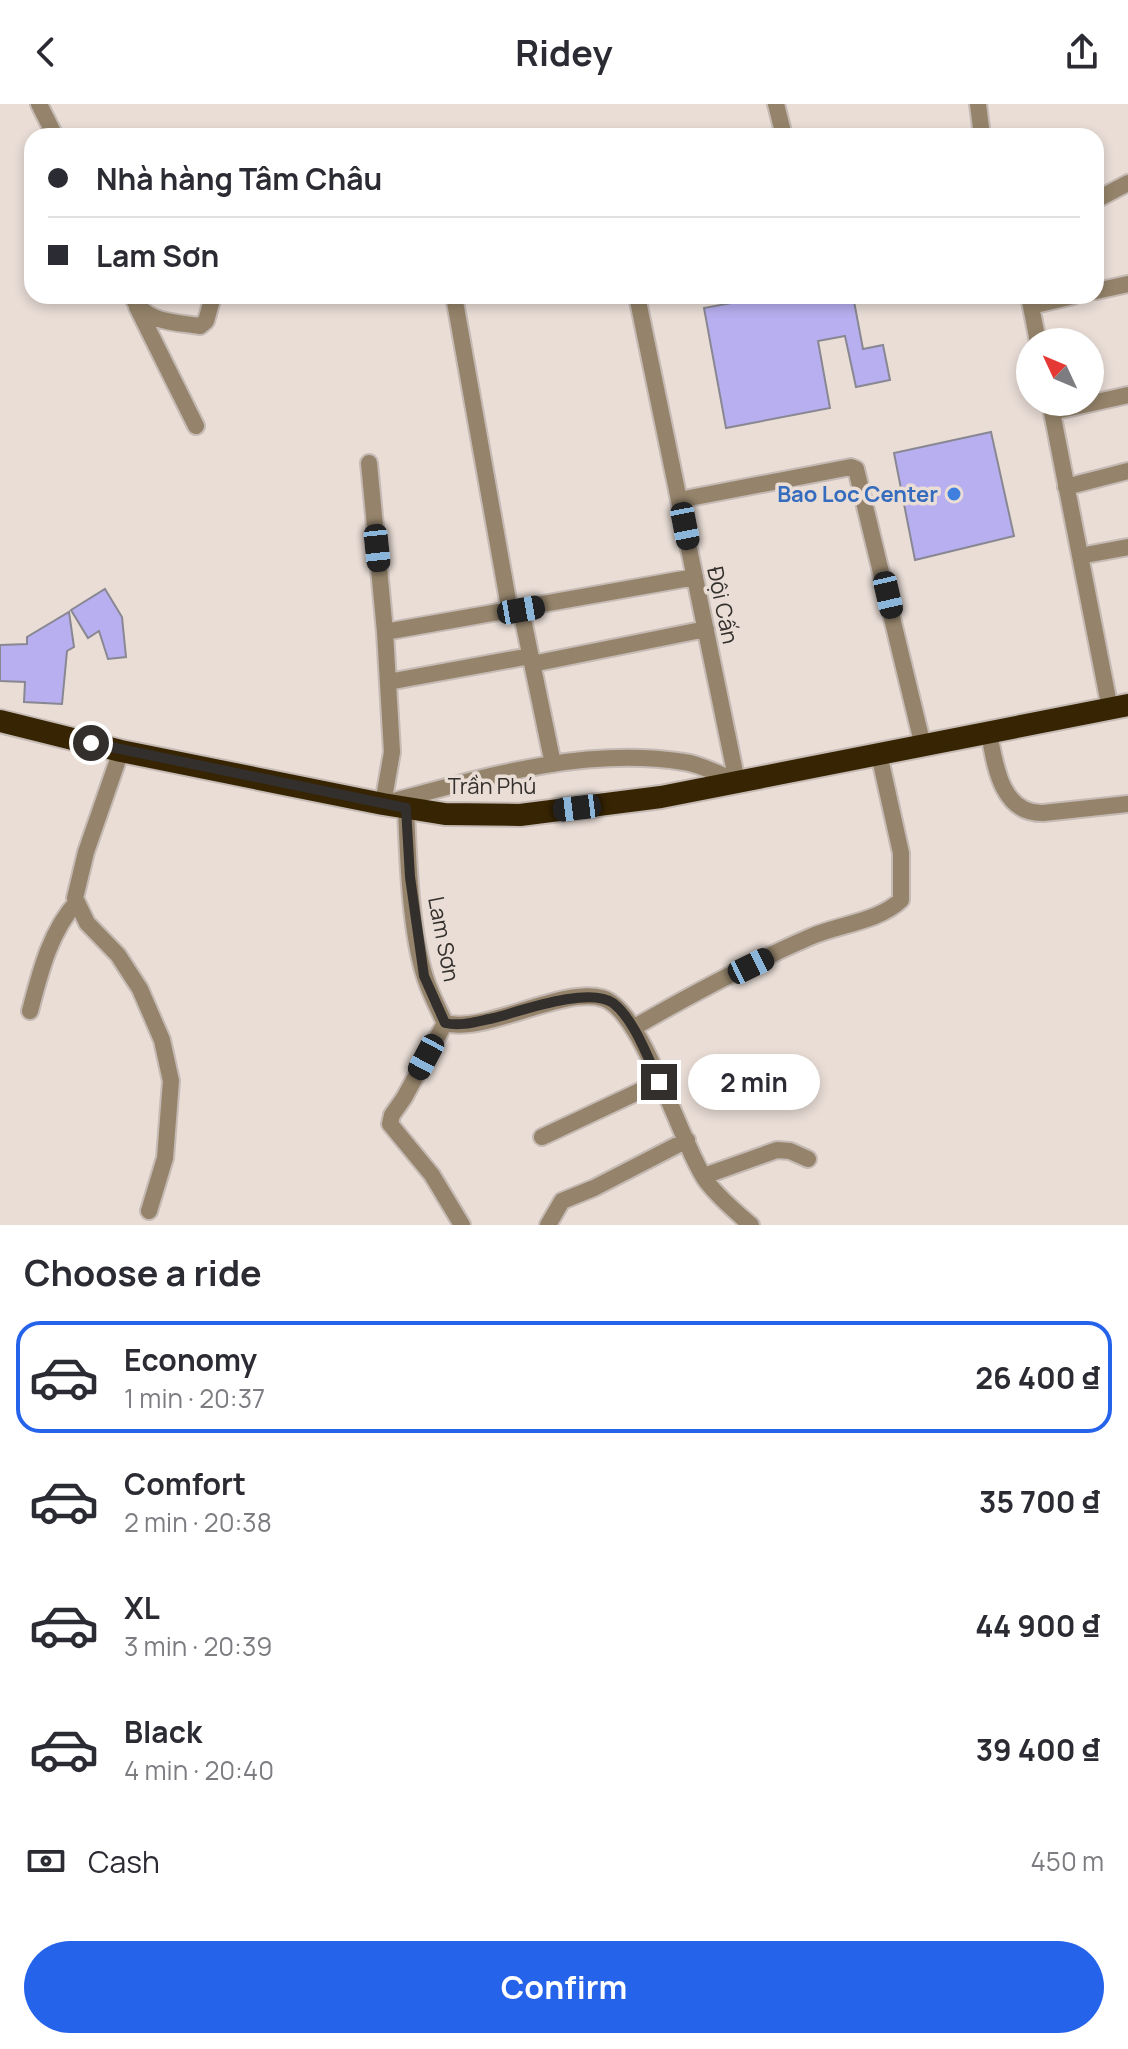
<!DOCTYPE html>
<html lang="en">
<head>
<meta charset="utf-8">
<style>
	body { margin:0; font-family:Manrope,sans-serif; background:#f7f7f7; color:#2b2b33; height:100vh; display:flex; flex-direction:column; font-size:30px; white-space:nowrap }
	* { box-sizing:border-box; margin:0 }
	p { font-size:26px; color:#7c7c81 }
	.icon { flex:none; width:44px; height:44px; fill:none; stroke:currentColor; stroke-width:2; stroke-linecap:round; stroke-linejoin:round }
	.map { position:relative; height:1121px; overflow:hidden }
	.panel { display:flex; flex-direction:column; background:#fff; flex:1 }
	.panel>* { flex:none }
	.hud { position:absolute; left:24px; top:24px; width:1080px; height:176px; border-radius:24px; box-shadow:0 4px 12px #0003; display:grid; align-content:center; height:176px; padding:0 24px; background:#fff }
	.needle { width:52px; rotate:314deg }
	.fabs { position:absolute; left:1016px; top:224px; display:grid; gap:16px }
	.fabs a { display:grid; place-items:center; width:88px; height:88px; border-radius:50%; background:#fff; box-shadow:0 4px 12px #0003; font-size:40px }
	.end { position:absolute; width:36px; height:36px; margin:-18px; border:10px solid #332f2c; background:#fff; box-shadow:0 0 0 4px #fff }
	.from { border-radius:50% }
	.bubble { position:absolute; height:56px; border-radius:28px; background:#fff; box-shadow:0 4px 12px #0003; font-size:26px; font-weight:700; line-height:56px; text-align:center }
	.car { position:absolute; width:24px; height:48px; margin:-24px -12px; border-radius:10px; box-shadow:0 0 6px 2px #0007; background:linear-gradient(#222 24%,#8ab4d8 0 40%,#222 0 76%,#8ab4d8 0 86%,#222 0) }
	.hud b { display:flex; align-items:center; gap:28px; height:76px; font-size:30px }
	.hud b+b { border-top:2px solid #e1e1e2 }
	.hud i { width:20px; height:20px; background:#2b2b33 }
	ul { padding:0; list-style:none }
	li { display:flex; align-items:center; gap:24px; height:112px; margin:0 16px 12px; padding:0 8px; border:4px solid transparent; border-radius:24px }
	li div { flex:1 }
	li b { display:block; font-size:30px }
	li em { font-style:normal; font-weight:700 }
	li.on { border-color:#2563eb }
	li>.icon { width:72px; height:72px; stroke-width:1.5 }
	h2 { padding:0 24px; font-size:36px; line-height:96px }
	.pay { display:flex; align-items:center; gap:20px; height:88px; padding:0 24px; font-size:30px }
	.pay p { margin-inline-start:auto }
	.cta { display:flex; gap:16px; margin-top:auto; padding:16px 24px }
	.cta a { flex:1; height:92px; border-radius:48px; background:#2563eb; color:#fff; font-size:32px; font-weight:700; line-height:92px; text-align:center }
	header { display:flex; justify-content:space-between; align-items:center; height:104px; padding:0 24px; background:#fff; font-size:36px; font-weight:700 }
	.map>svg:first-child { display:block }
</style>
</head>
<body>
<header><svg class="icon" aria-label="back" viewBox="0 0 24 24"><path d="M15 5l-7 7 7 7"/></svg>Ridey<svg class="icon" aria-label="share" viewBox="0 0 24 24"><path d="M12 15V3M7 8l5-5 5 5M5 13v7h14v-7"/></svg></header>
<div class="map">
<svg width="1128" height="1121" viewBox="0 0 1128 1121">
	<rect width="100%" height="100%" fill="#e9ddd6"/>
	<path fill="#b8aff0" stroke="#888792" stroke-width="2" d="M753,192h100l10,53 20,-4 7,35 -34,7 -11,-51 -27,5 12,67 -104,20 -22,-120 49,-9z
		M991,328l23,104 -99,24 -21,-107z
		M105,485l17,28 4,40 -18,2 -9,-28 -11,7 -17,-28z
		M69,508l5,35 -7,4 -5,53 -38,-2 1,-20 -25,-1v-36l27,-1v-7z"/>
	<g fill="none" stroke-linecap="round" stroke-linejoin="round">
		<defs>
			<path id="minor" d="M39,0l16,32
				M776,0l8,32
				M978,0l4,32
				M1096,96l32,-17
				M1096,187l32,-7
				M132,192c12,27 42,26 68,30l6,-5 7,-25
				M454,192l56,316
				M637,192l100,486
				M1029,192l9,46
				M1031,202l42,-10
				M137,203l59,119
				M1050,298l60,307
				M1052,308l76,-17
				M369,359l16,169 7,120 -9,52c97,-26 200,-58 301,-42 17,2 36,13 52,19
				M1066,383l62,-16
				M679,396l172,-33 5,2 67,277
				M1080,452l48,-9
				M521,506l32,154
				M385,528l310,-55
				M532,560l174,-35
				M388,578l142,-26
				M989,629c6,32 12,81 54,80l85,-9
				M121,647l-35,101 -11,46 12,25 31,32 22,34 22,51 9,41 -6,77 -16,53
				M406,704c2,49 4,122 19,169 5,16 13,31 20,46 41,11 115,-36 157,-25 41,11 79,148 105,184 13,17 29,30 44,43
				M30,907c10,-38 20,-80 47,-109
				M445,919l-41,75 -12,17 -2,9 42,51 30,50
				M633,924c57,-33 117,-65 177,-91 29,-13 68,-15 91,-37v-47l-22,-99
				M542,1033l117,-55
				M704,1072l73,-26 13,1 18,8
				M548,1121l14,-24 32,-13 93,-48"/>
			<path id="highway" d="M0,617l121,30 262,53 62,10 75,1 141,-18 467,-92"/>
		</defs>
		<use href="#minor" stroke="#c5bab4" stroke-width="20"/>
		<use href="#highway" stroke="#c5bab4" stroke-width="26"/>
		<use href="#minor" stroke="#95846b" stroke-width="16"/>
		<use href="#highway" stroke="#372402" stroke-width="22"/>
	</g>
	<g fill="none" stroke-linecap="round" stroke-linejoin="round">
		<path stroke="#332f2c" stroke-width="10" d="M91,639l315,65 4,69 14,99 21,47c16,4 33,-2 49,-5 27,-7 95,-32 119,-15 21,16 35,55 46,79"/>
	</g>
	<circle fill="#3f7fe0" stroke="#e9ddd6" stroke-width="3" cx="954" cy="390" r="8"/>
	<g text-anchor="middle" stroke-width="7" stroke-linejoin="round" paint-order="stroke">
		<g font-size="22" font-weight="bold" fill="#366cbe" stroke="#e9ddd6" text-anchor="end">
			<text x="938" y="398">Bao Loc Center</text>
		</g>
		<g font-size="22" fill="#332f2c" stroke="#e9ddd6">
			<text transform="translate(723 501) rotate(78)" y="8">Đội Cấn</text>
			<text x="492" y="690">Trần Phú</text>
			<text transform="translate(444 835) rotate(79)" y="8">Lam Sơn</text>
		</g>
	</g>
</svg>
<div class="fabs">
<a><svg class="needle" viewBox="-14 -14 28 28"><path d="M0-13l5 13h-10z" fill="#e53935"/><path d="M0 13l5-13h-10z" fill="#7c7c81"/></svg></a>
</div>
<i class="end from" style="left:91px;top:639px"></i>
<i class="end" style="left:659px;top:978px"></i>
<div class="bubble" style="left:688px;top:950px;width:132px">2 min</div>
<i class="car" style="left:685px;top:422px;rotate:169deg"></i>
<i class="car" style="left:377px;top:444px;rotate:174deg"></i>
<i class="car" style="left:888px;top:491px;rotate:167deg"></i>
<i class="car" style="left:521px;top:506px;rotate:80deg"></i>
<i class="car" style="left:577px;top:704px;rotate:263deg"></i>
<i class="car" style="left:751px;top:862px;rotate:64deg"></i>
<i class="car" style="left:426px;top:953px;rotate:208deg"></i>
<div class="hud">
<b><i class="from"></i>Nhà hàng Tâm Châu</b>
<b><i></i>Lam Sơn</b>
</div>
</div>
<section class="panel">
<h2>Choose a ride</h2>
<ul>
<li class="on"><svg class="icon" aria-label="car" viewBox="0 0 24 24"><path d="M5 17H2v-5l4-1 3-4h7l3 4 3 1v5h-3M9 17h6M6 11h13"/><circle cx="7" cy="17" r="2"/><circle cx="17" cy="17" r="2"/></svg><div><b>Economy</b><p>1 min · 20:37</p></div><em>26 400 ₫</em></li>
<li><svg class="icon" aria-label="car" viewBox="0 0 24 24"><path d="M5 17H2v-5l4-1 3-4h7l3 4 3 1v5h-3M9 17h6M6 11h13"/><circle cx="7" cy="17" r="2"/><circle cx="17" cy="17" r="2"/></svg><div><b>Comfort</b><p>2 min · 20:38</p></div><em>35 700 ₫</em></li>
<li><svg class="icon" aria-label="car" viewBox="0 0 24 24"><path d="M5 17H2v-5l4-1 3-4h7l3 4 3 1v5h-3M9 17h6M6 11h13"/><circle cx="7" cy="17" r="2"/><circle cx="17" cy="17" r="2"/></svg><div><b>XL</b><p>3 min · 20:39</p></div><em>44 900 ₫</em></li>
<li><svg class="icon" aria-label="car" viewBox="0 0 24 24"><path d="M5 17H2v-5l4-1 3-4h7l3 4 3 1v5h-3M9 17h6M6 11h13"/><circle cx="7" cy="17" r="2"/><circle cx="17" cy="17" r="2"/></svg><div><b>Black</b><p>4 min · 20:40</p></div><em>39 400 ₫</em></li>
</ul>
<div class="pay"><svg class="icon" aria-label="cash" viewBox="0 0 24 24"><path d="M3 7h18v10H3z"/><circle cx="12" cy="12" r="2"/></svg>Cash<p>450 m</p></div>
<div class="cta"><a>Confirm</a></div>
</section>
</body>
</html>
